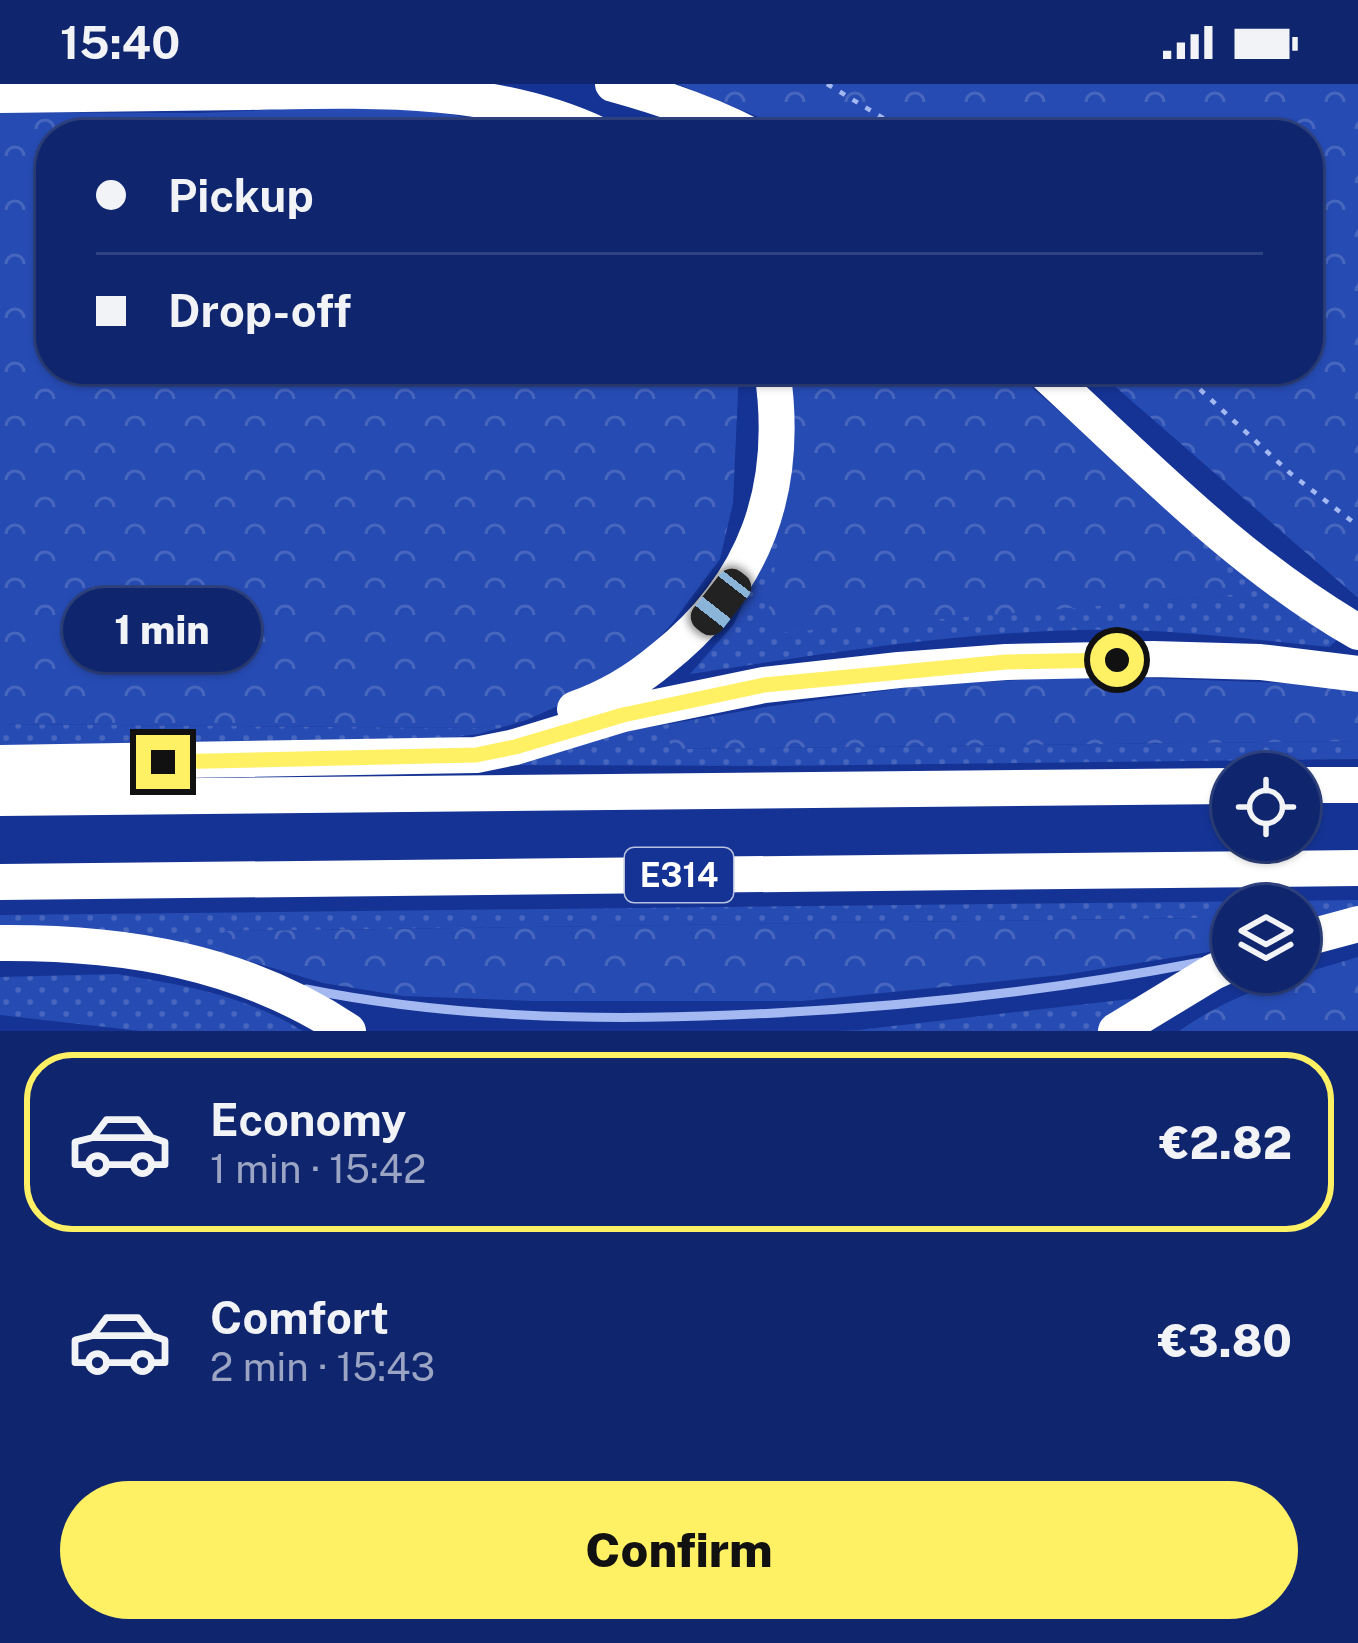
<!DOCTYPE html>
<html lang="en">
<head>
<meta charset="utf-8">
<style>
	body { margin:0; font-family:"Public Sans",sans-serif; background:#1d3277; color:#f1f3f6; height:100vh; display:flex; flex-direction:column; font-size:45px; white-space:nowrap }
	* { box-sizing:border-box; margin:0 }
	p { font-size:39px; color:#9ba5c3 }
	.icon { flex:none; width:66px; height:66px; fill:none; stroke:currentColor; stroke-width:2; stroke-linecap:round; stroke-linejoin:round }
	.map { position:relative; height:947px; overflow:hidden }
	.side { display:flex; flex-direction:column; background:#0f266f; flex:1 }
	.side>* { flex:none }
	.banner { position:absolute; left:36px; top:36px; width:1287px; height:264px; border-radius:48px; box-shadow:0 3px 9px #0004,0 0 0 3px #2f4382; display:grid; align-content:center; height:264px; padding:0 60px; background:#0f266f }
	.buttons { position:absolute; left:1212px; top:669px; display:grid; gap:24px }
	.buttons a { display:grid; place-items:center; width:108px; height:108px; border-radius:50%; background:#0f266f; box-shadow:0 3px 9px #0004,0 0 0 3px #2f4382; font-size:60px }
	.end { position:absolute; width:54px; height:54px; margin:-27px; border:15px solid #fff064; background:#111; box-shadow:0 0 0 6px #111 }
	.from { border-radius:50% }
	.bubble { position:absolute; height:84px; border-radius:42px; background:#0f266f; box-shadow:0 3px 9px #0004,0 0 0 3px #2f4382; font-size:39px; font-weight:800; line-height:84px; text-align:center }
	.car { position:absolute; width:36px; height:72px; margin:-36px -18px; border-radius:15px; box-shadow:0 0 9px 3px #0007; background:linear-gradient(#222 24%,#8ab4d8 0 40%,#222 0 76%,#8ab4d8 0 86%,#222 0) }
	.banner b { display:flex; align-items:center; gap:42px; height:114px; font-size:45px }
	.banner b+b { border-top:3px solid #2f4382 }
	.banner i { width:30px; height:30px; background:#f1f3f6 }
	ul { padding:21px 0 0; list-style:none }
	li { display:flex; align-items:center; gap:36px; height:180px; margin:0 24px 18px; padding:0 36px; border:6px solid transparent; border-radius:48px }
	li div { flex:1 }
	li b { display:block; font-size:45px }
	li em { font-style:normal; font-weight:800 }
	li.active { border-color:#fff064 }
	li>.icon { width:108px; height:108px; stroke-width:1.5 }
	.cta { display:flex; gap:24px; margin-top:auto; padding:24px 60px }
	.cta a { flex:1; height:138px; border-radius:72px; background:#fff064; color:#111; font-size:48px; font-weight:800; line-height:138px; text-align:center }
	.status { display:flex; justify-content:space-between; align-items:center; height:84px; padding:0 60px; background:#0f266f; direction:ltr }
	.status svg { height:33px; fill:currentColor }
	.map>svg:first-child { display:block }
</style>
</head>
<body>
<div class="status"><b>15:40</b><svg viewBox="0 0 49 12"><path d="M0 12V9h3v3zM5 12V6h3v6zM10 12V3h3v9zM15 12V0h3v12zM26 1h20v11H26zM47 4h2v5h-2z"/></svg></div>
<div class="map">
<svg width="1358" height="947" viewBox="0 0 1358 947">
	<defs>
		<pattern id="green-dots" width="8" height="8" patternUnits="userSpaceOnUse" patternTransform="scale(3)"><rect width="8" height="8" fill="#264bb3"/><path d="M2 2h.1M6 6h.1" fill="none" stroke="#4766be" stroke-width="1.8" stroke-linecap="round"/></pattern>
		<pattern id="forest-crowns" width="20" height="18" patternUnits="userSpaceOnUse" patternTransform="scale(3)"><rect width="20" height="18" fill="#264bb3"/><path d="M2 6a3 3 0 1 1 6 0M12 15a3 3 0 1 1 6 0" fill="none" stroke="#4766be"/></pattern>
	</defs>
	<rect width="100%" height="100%" fill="#143394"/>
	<path fill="url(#green-dots)" d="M788,396l-22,153 470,-39 -70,-89 171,135 -8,7c-82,-8 -164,-19 -247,-17 -132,3 -261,24 -392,44l44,-50 26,-58z
		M524,637l-45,13 -64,8 -415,7v-25l475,4z
		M669,640l2,25 687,-8v18l-582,7 -266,-1 89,-29z
		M1358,816v16l-59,15v-25h-66v41l-5,2 -28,-31 -973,13 -2,23 -225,-25v-14z
		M117,890c67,11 127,21 186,57h-163l-140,-16v-38z
		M1139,914l-41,33h-262l22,-1z"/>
	<path fill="url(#forest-crowns)" d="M678,0h680v514l-263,-229h213v-234h-506z
		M391,20l125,22 21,9h-486v234h688l-6,134 -13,56 -50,67 -31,32 -47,33 -68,30 -49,7 -475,-4v-612l201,1z
		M786,285h225l155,136 71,89 -472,40 23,-154z
		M1091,592l223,8 44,7v50l-688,8 -1,-25 96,-17 161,-22z
		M1200,834l26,8 4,11 -2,12 -166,26 -260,26h-268l-131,-5 -80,-13 -98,-29 1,-23z
		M1358,873v74h-179c53,-38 117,-56 179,-74z"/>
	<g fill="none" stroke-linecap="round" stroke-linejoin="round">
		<path stroke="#a4b8f2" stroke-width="4.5" stroke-dasharray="6 9" stroke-linecap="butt" d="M827,0l84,51
			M1178,285l112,104 68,53"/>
		<path stroke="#a4b8f2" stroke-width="9" d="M306,905c140,28 283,32 425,26 159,-6 315,-23 470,-53"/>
		<path stroke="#fff" stroke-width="36" d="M613,0c47,13 93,28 137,51
			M0,11c83,-1 165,-2 248,-3 115,-2 244,-8 351,43
			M1041,285c101,93 197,194 317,263
			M575,625c32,-11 62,-29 88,-51 94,-75 127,-171 109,-289
			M0,679l476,-8 39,-8 108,-33 141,-29 135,-15 107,-8 147,-3 107,3 98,12
			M1299,701h59
			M0,714l1233,-12
			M0,798l1358,-14
			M1299,856l59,-16
			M0,859c125,-1 242,18 348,88
			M1116,947l97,-59 20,-9"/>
	</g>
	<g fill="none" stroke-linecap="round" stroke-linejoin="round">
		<path stroke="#fff064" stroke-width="15" d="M163,678l313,-7 39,-8 108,-32 141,-30 242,-23 111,-2"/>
	</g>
	<g text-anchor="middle" stroke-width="12" stroke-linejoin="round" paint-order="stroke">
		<rect fill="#143394" stroke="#b8c2df" stroke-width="3" x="625" y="764" width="108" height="54" rx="9"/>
		<g font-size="33" font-weight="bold" fill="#fff">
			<text x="679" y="803">E314</text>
		</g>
	</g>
</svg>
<div class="buttons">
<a><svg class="icon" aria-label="locate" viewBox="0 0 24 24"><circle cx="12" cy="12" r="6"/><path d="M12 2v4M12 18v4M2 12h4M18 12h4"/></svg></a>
<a><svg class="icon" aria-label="layers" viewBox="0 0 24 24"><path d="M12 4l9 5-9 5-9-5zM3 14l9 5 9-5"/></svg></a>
</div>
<i class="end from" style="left:1117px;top:576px"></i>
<i class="end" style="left:163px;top:678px"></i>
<div class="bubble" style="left:63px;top:504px;width:198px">1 min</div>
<i class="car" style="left:721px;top:518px;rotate:218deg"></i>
<div class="banner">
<b><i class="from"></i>Pickup</b>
<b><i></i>Drop-off</b>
</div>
</div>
<section class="side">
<ul>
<li class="active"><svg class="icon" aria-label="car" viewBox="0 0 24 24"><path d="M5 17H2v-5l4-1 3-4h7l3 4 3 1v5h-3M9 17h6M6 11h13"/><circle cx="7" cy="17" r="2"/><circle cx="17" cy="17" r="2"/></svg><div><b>Economy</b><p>1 min · 15:42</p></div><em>€2.82</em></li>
<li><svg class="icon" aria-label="car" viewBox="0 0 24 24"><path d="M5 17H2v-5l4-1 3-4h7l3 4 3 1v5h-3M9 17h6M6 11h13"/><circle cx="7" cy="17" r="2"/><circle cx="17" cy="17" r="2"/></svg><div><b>Comfort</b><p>2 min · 15:43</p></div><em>€3.80</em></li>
</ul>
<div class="cta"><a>Confirm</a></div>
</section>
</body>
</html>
